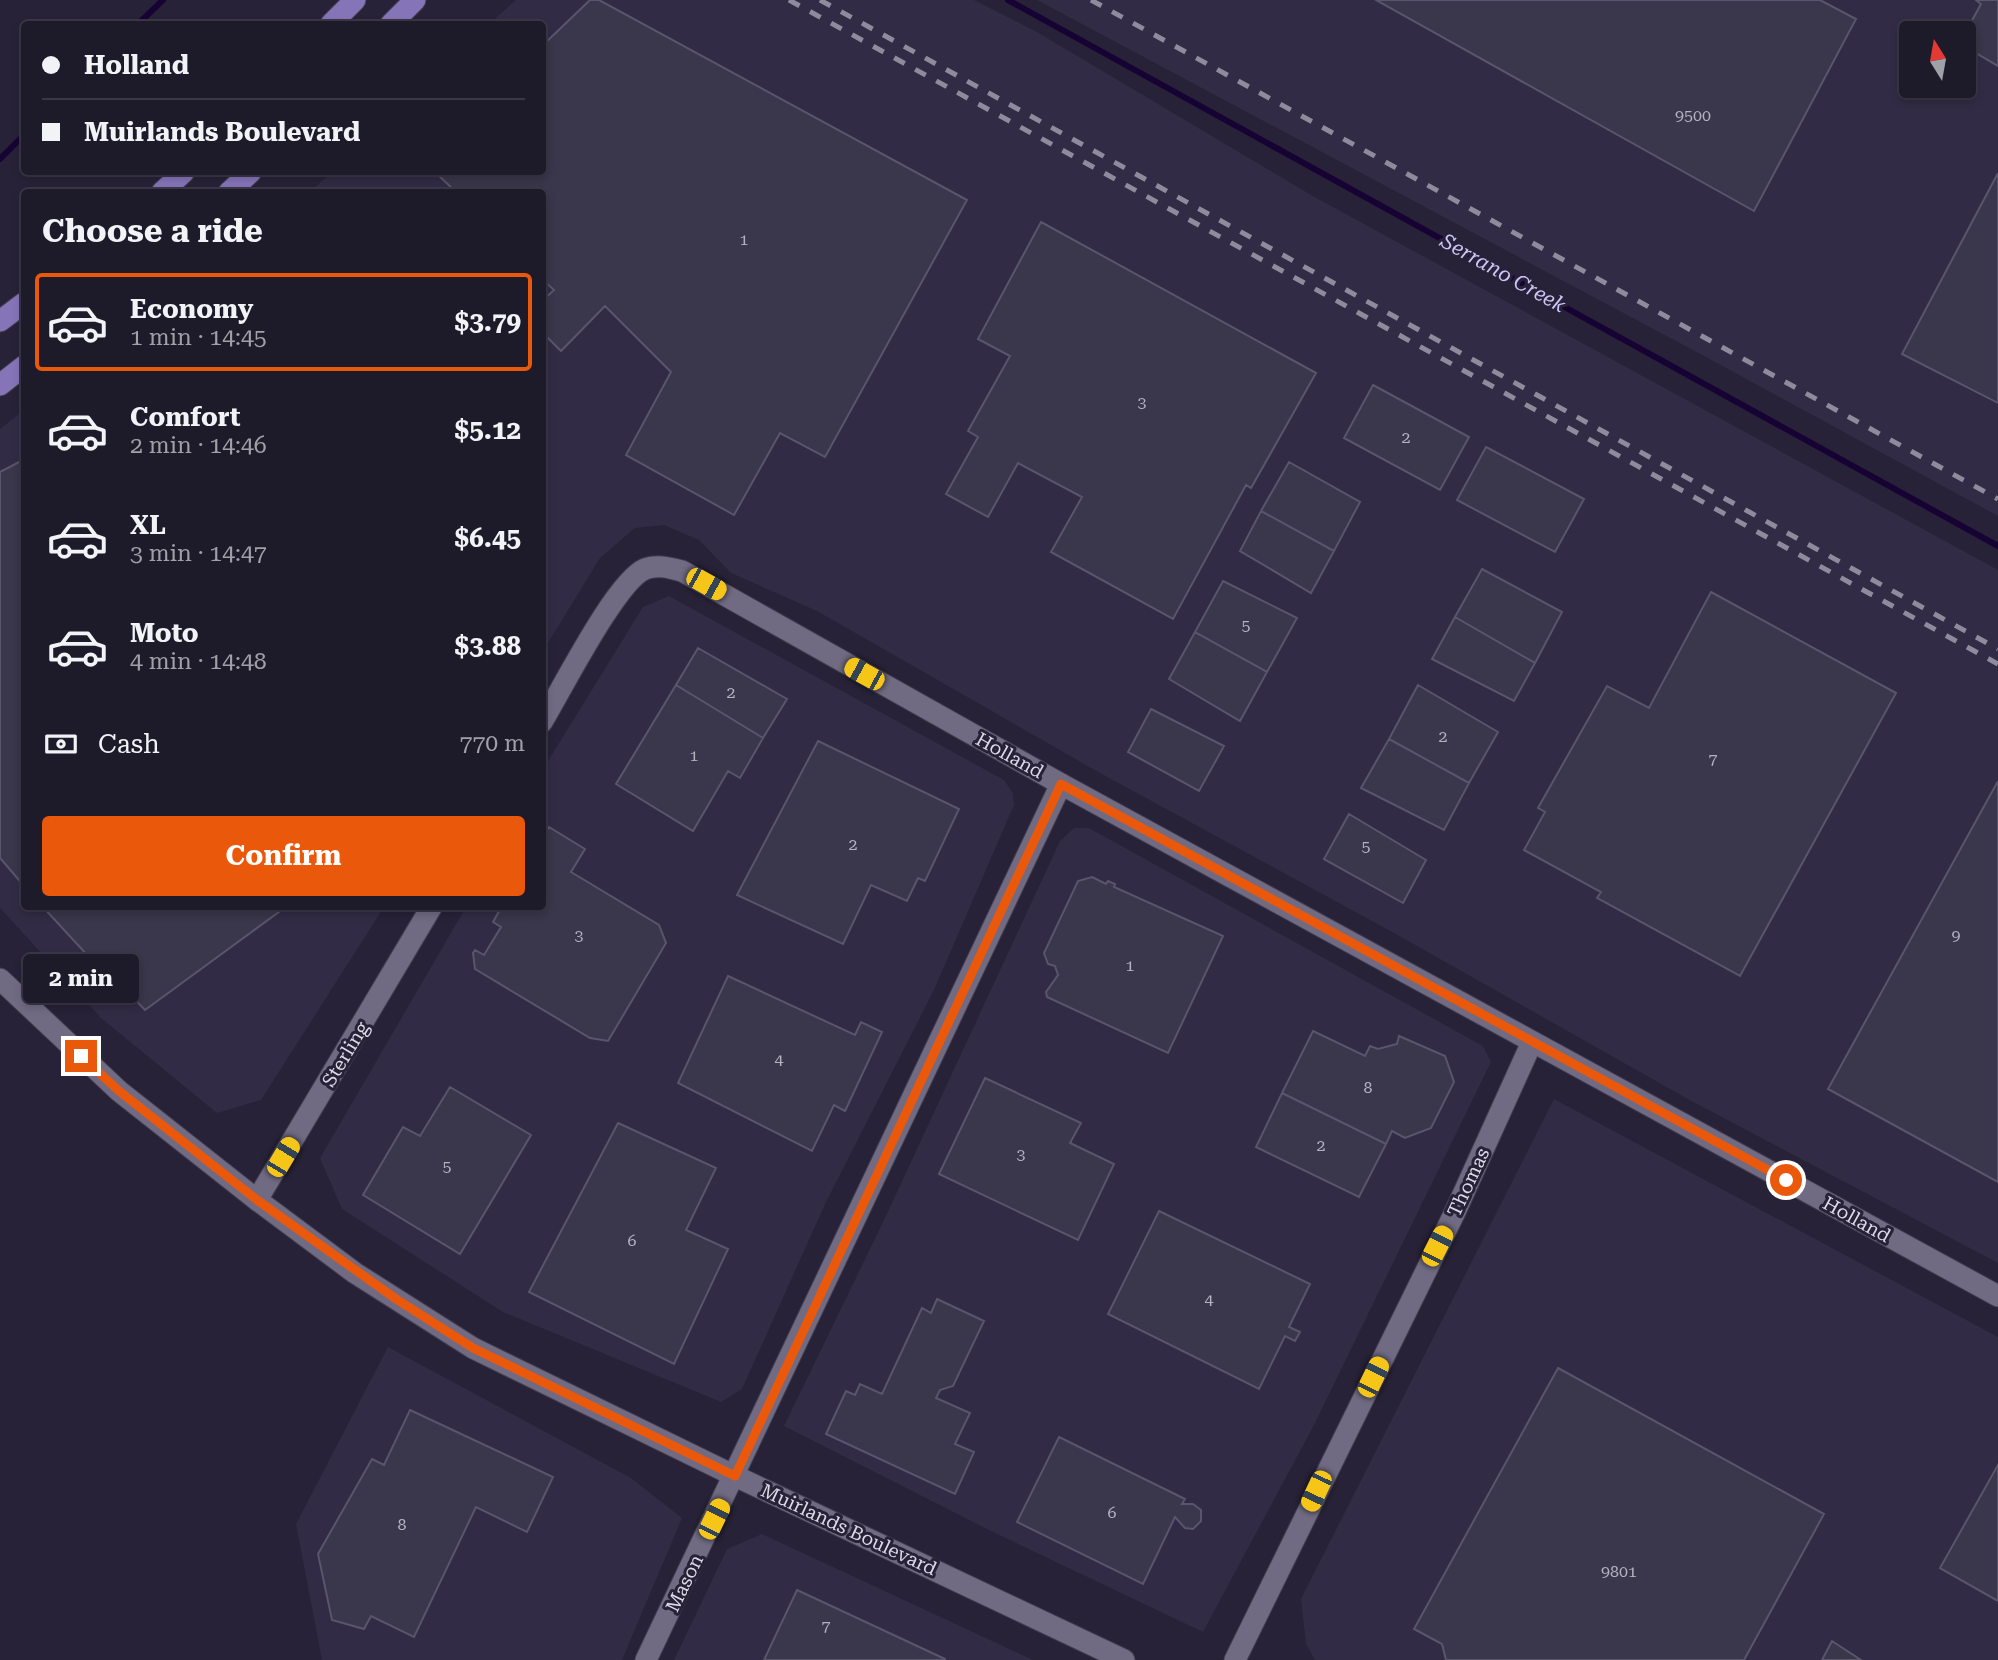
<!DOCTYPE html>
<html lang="en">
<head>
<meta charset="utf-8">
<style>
	body { margin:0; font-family:"Roboto Serif",serif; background:#2a2735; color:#f1f3f6; height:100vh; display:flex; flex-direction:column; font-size:26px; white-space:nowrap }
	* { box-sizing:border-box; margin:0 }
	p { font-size:23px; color:#a0a1a8 }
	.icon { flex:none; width:38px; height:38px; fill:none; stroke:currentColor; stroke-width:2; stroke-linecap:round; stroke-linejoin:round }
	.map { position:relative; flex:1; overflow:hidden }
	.drawer { position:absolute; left:21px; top:189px; width:525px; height:721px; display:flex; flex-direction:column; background:#1d1a29; border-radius:7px; box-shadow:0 4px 10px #0003,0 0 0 2px #3b3846 }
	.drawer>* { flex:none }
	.guide { position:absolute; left:21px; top:21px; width:525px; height:154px; border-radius:7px; box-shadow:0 4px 10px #0003,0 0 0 2px #3b3846; display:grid; align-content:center; height:154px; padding:0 21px; background:#1d1a29 }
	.needle { width:46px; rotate:349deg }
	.fabs { position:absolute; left:1899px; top:21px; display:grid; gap:14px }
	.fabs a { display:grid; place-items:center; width:77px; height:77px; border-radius:7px; background:#1d1a29; box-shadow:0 4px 10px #0003,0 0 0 2px #3b3846; font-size:35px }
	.end { position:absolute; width:32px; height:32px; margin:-16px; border:9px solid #ea580c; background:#fff; box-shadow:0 0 0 4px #fff }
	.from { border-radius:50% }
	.bubble { position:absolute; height:49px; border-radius:7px; background:#1d1a29; box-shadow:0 4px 10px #0003,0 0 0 2px #3b3846; font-size:23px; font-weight:700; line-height:49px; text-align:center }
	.car { position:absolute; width:21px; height:42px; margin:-21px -10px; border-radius:9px; box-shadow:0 0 5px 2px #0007; background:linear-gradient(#f5c518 24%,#345 0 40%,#f5c518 0 76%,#345 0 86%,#f5c518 0) }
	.guide b { display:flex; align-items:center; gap:24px; height:66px; font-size:26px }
	.guide b+b { border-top:2px solid #3b3846 }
	.guide i { width:18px; height:18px; background:#f1f3f6 }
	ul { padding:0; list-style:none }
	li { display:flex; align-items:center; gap:21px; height:98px; margin:0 14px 10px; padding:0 7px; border:4px solid transparent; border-radius:7px }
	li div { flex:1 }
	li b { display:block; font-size:26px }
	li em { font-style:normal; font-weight:700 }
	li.selected { border-color:#ea580c }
	li>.icon { width:63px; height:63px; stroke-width:1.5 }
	h2 { padding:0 21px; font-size:32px; line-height:84px }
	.pay { display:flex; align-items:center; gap:18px; height:77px; padding:0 21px; font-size:26px }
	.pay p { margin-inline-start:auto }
	.primary-button { display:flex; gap:14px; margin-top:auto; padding:14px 21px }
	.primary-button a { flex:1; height:80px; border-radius:7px; background:#ea580c; color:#fff; font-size:28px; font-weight:700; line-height:80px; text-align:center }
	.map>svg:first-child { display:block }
</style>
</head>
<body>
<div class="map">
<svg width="1998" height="1660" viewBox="0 0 1998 1660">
	<rect width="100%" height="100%" fill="#272237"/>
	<path fill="#312b45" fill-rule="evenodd" d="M516,0h458l63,32 274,163 687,375v693l-312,-165 -292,-165 -294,-160 -283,-162 -86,-38 -32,-33 -35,-15 -29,3 -35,30 -57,93 -1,-459h-232l22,-20h210v-148h-53z
		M1037,0h961v516l-292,-159zM1911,33h53v53h-53z
		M24,410v496l360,1 -123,193 -44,13 -116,-95 -101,-110v-479z
		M669,596l335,184 9,13 1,12 -80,185 -108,212 -84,187 -21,13 -218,-90 -161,-103 -22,-51 146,-251 76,-1 1,-137 100,-162z
		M1074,828h15l394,218 8,16 -177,363 -111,207 -212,-101 -207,-105 100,-206 176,-379z
		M1554,1099l444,238v323h-683l-9,-16 -5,-45z
		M388,1347l243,131 51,40 -60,142h-300l-26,-136z
		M762,1534l271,126h-359l53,-111z"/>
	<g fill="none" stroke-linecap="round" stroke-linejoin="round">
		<path stroke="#160334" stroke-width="6" d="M1008,0l990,546
			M138,24l25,-24
			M0,159l24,-24"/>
	</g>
	<path fill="#3a364b" stroke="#59556c" stroke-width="2" d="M590,0h9l368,200 -142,257 -45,-24 -46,82 -108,-60 45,-83 -66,-66 -44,45 -19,-19v-31l12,-11 -12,-11v-87h-86l-21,-20h107v-126z
		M1376,0h444l36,19 -102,192z
		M1976,0h22v66l-34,-20v-11l17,-31z
		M1998,173v230l-96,-49z
		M1041,222l275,151 -65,115 -5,-3 -73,134 -122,-67 31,-55 -64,-34 -30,54 -42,-23 32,-57 -10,-6 42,-75 -32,-17z
		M1373,385l96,52 -29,53 -96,-52z
		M1486,447l98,52 -29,53 -98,-52z
		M21,461l3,4v421l-24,-28v-386z
		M1289,462l71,40 -26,49 -73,-40z
		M1261,511l73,40 -23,42 -71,-42z
		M1482,569l80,43 -27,51 -80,-46z
		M1223,581l74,37 -30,54 -72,-40z
		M1711,592l185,101 -156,283 -143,-78 4,-6 -77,-42 21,-38 -7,-4 69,-122 42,22z
		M1455,617l80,46 -21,38 -82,-42z
		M1195,632l72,40 -27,49 -71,-42z
		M698,648l89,51 -24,39 -87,-53z
		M676,685l87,53 -23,40 -12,-7 -35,60 -77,-47z
		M1418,685l80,47 -29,51 -80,-44z
		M1151,709l73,37 -25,45 -71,-39z
		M1389,739l80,44 -25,47 -83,-42z
		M818,741l141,68 -34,72 -7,-3 -11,23 -36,-16 -28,59 -106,-49z
		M1998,781v401l-170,-93z
		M1349,814l77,46 -23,43 -79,-44z
		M549,827l36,22 -14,23 88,53 7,18 -58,98 -18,-3 -115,-69 -2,-16 2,-3 9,5 17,-28 -8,-5 9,-16h40v-68z
		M1092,877l14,7 2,-3 7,3 -1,3 109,49 -55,117 -121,-56 -1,-5 12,-17 -3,-9 -7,-2 -4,-11 34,-72z
		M42,906h245l-142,104 -19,-20 -4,3z
		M728,976l127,59 6,-13 21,10 -37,79 -11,-6 -22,46 -134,-68z
		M1313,1031l52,25 5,-10 8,3 19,-5 2,-8 46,20 9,26 -23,46 -26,10 -13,-7 -6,13 -104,-51z
		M985,1078l96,45 -11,20 44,21 -36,76 -139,-66z
		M450,1087l81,48 -71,119 -97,-59 40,-68 17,9z
		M1282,1093l104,51 -27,53 -103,-50z
		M618,1123l98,45 -30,62 42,19 -54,115 -145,-72z
		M1159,1211l151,73 -21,43 11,5 -5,9 -10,-5 -26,53 -151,-75z
		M937,1299l47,22 -31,65 -13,4 -4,8 34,15 -15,31 19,8 -19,42 -129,-60 20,-43 9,4 5,-11 22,10 40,-86 9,5z
		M1558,1368l266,146 -80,146h-298l-4,-16 -28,-15z
		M410,1410l143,67 -26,55 -51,-25 -62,130 -43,-21 -7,13 -32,-9 -14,-66 54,-95 12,6z
		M1059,1437l126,62 -3,5h11l8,6v11l-8,8 -8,-1 -10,-11 -32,67 -126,-62z
		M1998,1465v136l-58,-33z
		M797,1590l148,69v1h-181z
		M1832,1641l29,19h-39z"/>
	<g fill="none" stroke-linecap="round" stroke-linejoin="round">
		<defs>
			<path id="minor" d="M542,722c19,-31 74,-141 103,-153 12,-5 25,-1 37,2l379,213 937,512
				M257,1200l175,-294"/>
			<path id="tertiary" d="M646,1660l415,-876
				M1235,1660l220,-448 77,-170"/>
			<path id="secondary" d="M0,979l119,112 138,109 98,73 118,75 262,128 389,184"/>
			<path id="primary" d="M331,24l24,-24
				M391,24l24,-24
				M162,192l22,-20
				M229,192l22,-20
				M0,321l24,-18
				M0,385l24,-19"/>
		</defs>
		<use href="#minor" stroke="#413d4e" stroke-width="23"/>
		<use href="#tertiary" stroke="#413d4e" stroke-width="23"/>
		<use href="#secondary" stroke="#413d4e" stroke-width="23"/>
		<use href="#primary" stroke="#413d4e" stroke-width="23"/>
		<use href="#minor" stroke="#706b83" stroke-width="21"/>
		<use href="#tertiary" stroke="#706b83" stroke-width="21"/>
		<use href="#secondary" stroke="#706b83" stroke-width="21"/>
		<use href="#primary" stroke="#8674b9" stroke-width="21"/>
		<path stroke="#8e8b9c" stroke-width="5" stroke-dasharray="12 12" stroke-linecap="butt" d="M789,0l1209,664
			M820,0l1178,649
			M1091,0l907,499"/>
	</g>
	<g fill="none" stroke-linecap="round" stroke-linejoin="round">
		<path stroke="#ea580c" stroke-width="9" d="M81,1056l38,35 138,109 139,99 77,49 262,128 326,-692 725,396"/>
	</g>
	<g text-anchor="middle" stroke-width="6" stroke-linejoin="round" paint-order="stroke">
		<g font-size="16" fill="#b4b1c1">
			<text x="1693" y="121">9500</text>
			<text x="744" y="245">1</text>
			<text x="1142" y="408">3</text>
			<text x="1406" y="443">2</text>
			<text x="1246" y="631">5</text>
			<text x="731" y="698">2</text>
			<text x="1443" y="742">2</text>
			<text x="694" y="761">1</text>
			<text x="1713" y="764">7</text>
			<text x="853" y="850">2</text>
			<text x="1366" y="852">5</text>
			<text x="579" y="941">3</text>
			<text x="1956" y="941">9</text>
			<text x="1130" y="971">1</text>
			<text x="779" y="1065">4</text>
			<text x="1368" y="1093">8</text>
			<text x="1321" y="1151">2</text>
			<text x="1021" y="1160">3</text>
			<text x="447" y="1172">5</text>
			<text x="632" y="1246">6</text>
			<text x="1209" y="1305">4</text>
			<text x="1112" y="1518">6</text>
			<text x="402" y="1530">8</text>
			<text x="1619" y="1577">9801</text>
			<text x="826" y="1631">7</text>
		</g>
		<g font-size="19" fill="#dcdae8" stroke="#272237">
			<text transform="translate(1010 755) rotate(29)" y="7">Holland</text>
			<text transform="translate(345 1054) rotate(-59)" y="7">Sterling</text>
			<text transform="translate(1468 1182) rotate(-65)" y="7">Thomas</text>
			<text transform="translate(1857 1219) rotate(29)" y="7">Holland</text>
			<text transform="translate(849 1529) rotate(25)" y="7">Muirlands Boulevard</text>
			<text transform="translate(684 1583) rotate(-64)" y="7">Mason</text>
		</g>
		<g font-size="21" font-style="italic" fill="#cec4f7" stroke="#272237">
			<text transform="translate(1503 273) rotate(29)" y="7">Serrano Creek</text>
		</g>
	</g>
</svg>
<div class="fabs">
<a><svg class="needle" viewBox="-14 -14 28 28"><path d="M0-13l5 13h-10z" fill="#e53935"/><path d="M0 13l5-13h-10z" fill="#a0a1a8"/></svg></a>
</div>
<i class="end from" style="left:1786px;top:1180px"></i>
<i class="end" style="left:81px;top:1056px"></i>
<div class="bubble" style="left:23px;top:954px;width:116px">2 min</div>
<i class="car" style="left:706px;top:584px;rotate:119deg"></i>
<i class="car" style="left:864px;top:674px;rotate:299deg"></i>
<i class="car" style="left:283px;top:1157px;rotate:31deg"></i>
<i class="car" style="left:1437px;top:1246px;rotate:27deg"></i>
<i class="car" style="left:1373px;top:1377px;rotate:26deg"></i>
<i class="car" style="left:1316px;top:1491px;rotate:205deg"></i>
<i class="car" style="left:714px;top:1519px;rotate:26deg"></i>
<div class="guide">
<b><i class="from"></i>Holland</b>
<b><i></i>Muirlands Boulevard</b>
</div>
<section class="drawer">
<h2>Choose a ride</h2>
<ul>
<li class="selected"><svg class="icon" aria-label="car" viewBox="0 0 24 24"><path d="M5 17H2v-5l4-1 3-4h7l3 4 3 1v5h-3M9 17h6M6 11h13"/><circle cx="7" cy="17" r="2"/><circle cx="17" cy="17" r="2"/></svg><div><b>Economy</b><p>1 min · 14:45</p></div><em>$3.79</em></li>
<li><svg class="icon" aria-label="car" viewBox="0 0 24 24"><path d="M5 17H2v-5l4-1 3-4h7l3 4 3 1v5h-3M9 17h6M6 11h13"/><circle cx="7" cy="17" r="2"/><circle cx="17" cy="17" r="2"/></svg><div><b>Comfort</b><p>2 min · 14:46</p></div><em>$5.12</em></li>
<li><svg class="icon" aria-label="car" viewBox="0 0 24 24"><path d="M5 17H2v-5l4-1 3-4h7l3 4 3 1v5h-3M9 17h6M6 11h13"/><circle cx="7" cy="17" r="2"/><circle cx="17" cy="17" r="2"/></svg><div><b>XL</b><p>3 min · 14:47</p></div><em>$6.45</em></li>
<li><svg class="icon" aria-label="car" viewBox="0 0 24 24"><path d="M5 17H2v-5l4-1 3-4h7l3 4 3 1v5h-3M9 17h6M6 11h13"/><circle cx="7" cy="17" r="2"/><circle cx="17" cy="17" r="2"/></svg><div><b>Moto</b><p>4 min · 14:48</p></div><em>$3.88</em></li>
</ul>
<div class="pay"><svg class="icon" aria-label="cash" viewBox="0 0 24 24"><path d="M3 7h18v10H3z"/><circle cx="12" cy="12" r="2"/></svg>Cash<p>770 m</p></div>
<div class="primary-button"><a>Confirm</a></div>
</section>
</div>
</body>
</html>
